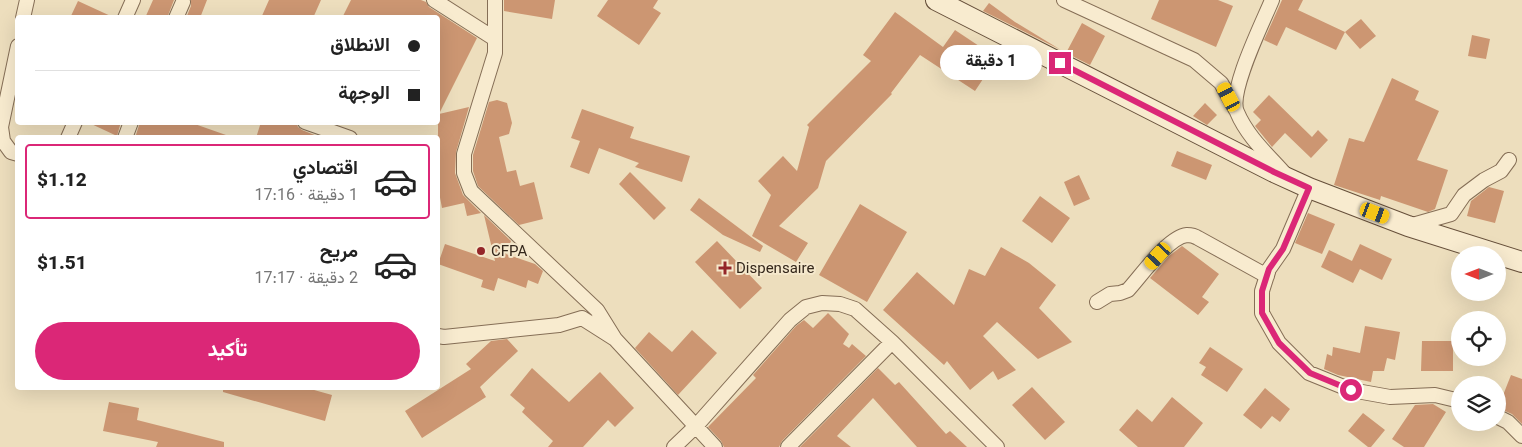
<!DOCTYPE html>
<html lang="ar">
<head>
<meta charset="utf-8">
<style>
	body { margin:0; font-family:Georgia,Vazirmatn,serif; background:#f6f6f6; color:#222; direction:rtl; height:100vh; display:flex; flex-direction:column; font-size:19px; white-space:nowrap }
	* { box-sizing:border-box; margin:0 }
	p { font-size:16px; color:#767676 }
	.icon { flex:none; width:28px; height:28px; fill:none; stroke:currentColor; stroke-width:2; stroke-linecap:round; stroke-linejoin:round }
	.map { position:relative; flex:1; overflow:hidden; direction:ltr }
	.sheet { position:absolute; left:15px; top:135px; width:425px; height:255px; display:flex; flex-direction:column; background:#fff; border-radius:5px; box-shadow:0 5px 20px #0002; direction:rtl }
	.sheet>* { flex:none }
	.guide { position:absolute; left:15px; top:15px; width:425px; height:110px; border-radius:5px; box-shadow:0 5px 20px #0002; direction:rtl; display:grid; align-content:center; height:110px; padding:0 20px; background:#fff }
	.needle { width:32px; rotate:270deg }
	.fabs { position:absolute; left:1451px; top:246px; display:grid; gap:10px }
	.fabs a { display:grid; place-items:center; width:55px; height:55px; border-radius:50%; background:#fff; box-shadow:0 5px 20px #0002; font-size:25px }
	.end { position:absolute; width:22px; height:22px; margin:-11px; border:6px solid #db2777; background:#fff; box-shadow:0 0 0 2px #fff }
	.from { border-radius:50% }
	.bubble { position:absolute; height:35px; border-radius:18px; background:#fff; box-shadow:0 5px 20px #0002; font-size:16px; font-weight:800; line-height:35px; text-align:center; direction:rtl }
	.car { position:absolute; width:15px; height:30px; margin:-15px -8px; border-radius:6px; box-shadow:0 0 4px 1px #0007; background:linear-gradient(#f5c518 24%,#345 0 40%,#f5c518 0 76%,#345 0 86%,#f5c518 0) }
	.guide b { display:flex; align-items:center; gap:18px; height:48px; font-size:19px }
	.guide b+b { border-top:1px solid #e0e0e0 }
	.guide i { width:12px; height:12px; background:#222 }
	ul { padding:9px 0 0; list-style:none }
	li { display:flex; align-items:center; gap:15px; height:75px; margin:0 10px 8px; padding:0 10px; border:2px solid transparent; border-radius:5px }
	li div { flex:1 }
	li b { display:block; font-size:19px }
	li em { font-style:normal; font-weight:800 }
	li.on { border-color:#db2777 }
	li>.icon { width:45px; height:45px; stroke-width:1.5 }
	.action { display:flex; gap:10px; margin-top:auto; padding:10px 20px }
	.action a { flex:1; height:58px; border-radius:30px; background:#db2777; color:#fff; font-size:20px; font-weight:800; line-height:58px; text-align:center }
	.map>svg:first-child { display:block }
</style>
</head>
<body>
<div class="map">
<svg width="1522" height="447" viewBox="0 0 1522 447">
	<rect width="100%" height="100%" fill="#eddebd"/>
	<path fill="#cc9672" d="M153,0h21l-7,18h-22z
		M191,0h16l-7,18h-14l5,-12z
		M269,0h52l-8,18h-52z
		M351,0h70l5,2 3,5 48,31 -38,76 30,-7 -13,45 -1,21 8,22 18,18 -14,3 -3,-13 -22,5 -4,-21v-169h-96z
		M504,0h51l-3,19 -48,-8z
		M608,0h50l-5,8 8,5 -22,32 -42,-29z
		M1159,0h59l15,6 -17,41 -65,-28z
		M1282,0h21l-5,10 47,22 -9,18 -50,-23 -9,19 -13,-6z
		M78,1l37,17h-45z
		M989,3l26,19 46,28 -78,-39z
		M895,12l48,35 12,-17 42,28 -22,33 -55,-36 -29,38 1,1 -66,67 -8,27 -39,38 29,17 -12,19 -44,-26 19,-41 -13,-14 25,-25 14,15 12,-44 -2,-2 64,-64 -8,-6z
		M1361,19l15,17 -16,13 -15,-17z
		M1082,23l23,13 -15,29 -24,-12z
		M1472,35l18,4 -4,20 -18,-3z
		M1392,78l27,13 -4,9 24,11 -22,49 31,10 -13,39 -7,3 -47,-16 -1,4 -46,-15 15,-47 15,4z
		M1269,95l43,42 6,-7 10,10 -17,18 -26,-25 -13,14 -17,-21 6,-6 -8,-8z
		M497,100l10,3 5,20 -3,11 -10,3 8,35 9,-2 4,16 14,-4 9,37 -24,6 -41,-39 -5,-15v-16l16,-53z
		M1205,103l12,12 -10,10 -14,-9z
		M582,109l52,18 -4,11 60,18 -8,26 -47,-15 4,-4 -40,-15 -10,26 -19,-7 10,-26 -9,-3z
		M87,122h34l-4,14z
		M140,122h49l37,13v3h-91z
		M261,122h35l2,5 4,3 20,8h-66z
		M1177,151l35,14 -6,15 -35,-14z
		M630,172l36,36 -12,12 -35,-36z
		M1079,175l11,24 -16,7 -10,-24z
		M1489,187l15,4 -9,32 -28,-7 4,-15z
		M1040,196l30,22 -18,25 -30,-22z
		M699,198l64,48 -3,6 -37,-17 -33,-25z
		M860,204l47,28 -40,70 -48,-27z
		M1308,213l27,11 -13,30 -27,-11z
		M484,215l27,26 -5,13 29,10 8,7 -5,13 -10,-4 -2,8 -28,-10 -4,13 -13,-4 2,-7 -45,-16 7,-20 50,17z
		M717,241l45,47 -22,21 -45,-47z
		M1360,244l32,15 -10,21 -22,-11 -7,14 -32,-16 8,-17 23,11z
		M1182,246l37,28 -17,23 7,5 -11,13 -48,-37 19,-22z
		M1001,247l28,16 27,22 -17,23 33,34 -34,17 -41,-37 -14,14 33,34 -18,10 -5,-9 -23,19 -23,-29 -3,4 -61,-55 34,-38 37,33 15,-36 16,7z
		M828,313l21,21 -6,10 6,4 3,-4 14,12 -84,85 -3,6h-55l-3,-6 -13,-14 48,-49 -3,-3 43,-49 8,-6 9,8z
		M1365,326l35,6 -5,28 -8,-2 -3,13h-11l-2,11 -33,-7 -14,-6 3,-15 5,2 1,-9 27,6z
		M692,330l25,23 -39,42 -43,-47 14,-16 23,20z
		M507,339l11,12 -38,36 6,10 -64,41 -17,-27 66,-42 -5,-5 25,-23z
		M1422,341h31v30h-32z
		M1210,347l33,22 -16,23 -26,-17 5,-8 -7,-4z
		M532,368l37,34 31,-30 34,36 -19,19 -7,-7 -25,27h-35l5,-6 -31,-29 3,-4 -15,-13z
		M878,368l17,17 4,-3 47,52 4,-3 17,16h-50l-44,-49 -36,38 14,11h-51z
		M1511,375l11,4v45l-10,-10 -14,-6z
		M1032,387l33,35 -20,18 -33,-35z
		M223,388h84l25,7 -7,26 -102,-29z
		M1265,388l25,21 -10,13 -8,-6 -11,13 -18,-14z
		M1172,397l31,26 -19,24h-46l-19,-17 18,-21 15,13z
		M109,402l30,6 -2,12 87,22v5h-68l2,-5 -55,-11z
		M1433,404l13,8 -22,35h-20l-12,-8 23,-34z
		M1363,413l22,17 -14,17h-3l-20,-16z"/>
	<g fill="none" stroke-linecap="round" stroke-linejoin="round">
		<defs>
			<path id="street" d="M434,0l61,39
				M495,0v53l-31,101v19l7,18 126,119 18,29
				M1064,0l130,60 27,23 15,27
				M1272,0c-9,22 -44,92 -35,112 10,24 30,42 47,61
				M23,18l4,-18
				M125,18l8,-18
				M176,18l7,-16
				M18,46l-17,81 2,14 8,11 7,2
				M305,122l45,16
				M68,138l7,-16
				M125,138l6,-16
				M1309,188l-26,61 -14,20 -7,22v22l17,30 30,30 42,17 39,7 45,-2 25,6
				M1409,226l42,-12 13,-19 20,-15 17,-9 8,-11
				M1097,302l13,-8 10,-1 8,-3c13,-14 40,-53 59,-55 4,0 8,1 11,3l69,38
				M438,336l6,1 115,-12 23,-7 33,21 100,108
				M1498,417l10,5 14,14
				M674,447l22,-21 94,-106 16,-13 16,-4 18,1 15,5 37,33 105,105
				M788,447l104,-105"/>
			<path id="secondary" d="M936,0l338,172 35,16 99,38 114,36"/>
		</defs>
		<use href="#street" stroke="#856e56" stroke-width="16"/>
		<use href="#secondary" stroke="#664f3a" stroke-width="22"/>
		<use href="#street" stroke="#f8ebcf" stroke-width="14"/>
		<use href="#secondary" stroke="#f8ebcf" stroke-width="20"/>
	</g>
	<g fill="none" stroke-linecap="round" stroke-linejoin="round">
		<path stroke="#db2777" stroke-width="6" d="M1060,63l214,109 35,16 -26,61 -14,20 -7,22v22l17,30 31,30 41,17"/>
	</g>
	<g fill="#942629" stroke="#f5e8cc" stroke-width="2">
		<circle cx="481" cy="251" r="5"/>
		<path d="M722.5 260.5h5v5h5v5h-5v5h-5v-5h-5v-5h5z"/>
	</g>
	<g text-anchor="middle" stroke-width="4" stroke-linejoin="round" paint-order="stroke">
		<g font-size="15" fill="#34271b" stroke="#f5e8cc" text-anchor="start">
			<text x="491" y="256">CFPA</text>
			<text x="736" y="273">Dispensaire</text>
		</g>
	</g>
</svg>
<div class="fabs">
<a><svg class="needle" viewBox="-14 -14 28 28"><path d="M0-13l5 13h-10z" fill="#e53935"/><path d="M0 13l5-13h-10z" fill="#767676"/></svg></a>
<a><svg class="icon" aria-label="locate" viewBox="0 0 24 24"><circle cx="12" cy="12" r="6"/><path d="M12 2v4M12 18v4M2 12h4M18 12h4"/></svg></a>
<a><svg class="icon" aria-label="layers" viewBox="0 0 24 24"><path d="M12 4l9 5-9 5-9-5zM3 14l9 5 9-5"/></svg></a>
</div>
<i class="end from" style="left:1351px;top:390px"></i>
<i class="end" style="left:1060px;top:63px"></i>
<div class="bubble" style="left:940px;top:45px;width:102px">1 دقيقة</div>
<i class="car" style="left:1229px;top:97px;rotate:332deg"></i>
<i class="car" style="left:1375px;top:213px;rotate:111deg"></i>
<i class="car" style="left:1158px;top:256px;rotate:222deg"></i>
<div class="guide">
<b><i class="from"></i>الانطلاق</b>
<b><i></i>الوجهة</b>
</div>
<section class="sheet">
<ul>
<li class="on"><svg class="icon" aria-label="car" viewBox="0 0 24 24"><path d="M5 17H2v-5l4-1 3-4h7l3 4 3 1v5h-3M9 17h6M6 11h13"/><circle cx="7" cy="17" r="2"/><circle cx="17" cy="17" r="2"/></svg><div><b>اقتصادي</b><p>1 دقيقة · 17:16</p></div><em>$1.12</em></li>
<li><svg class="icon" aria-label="car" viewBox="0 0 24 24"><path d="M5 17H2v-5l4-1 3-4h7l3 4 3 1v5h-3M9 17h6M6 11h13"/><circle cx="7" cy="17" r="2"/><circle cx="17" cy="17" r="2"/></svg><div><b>مريح</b><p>2 دقيقة · 17:17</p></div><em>$1.51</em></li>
</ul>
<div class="action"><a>تأكيد</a></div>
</section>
</div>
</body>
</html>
